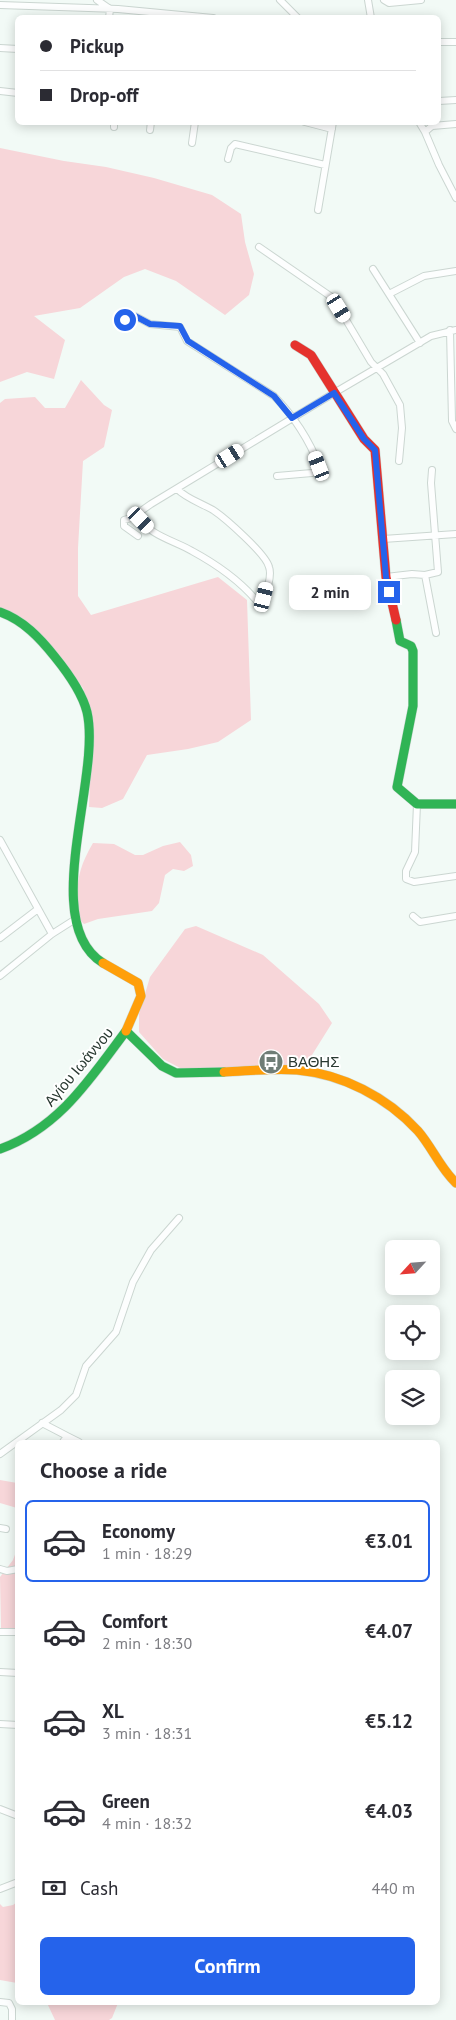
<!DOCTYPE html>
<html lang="en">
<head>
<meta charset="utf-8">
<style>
	body { margin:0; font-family:"PT Sans",sans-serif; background:#f2f2f3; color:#2b2b33; height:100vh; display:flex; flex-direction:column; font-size:19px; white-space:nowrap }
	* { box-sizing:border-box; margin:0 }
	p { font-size:16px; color:#7c7c81 }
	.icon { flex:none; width:28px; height:28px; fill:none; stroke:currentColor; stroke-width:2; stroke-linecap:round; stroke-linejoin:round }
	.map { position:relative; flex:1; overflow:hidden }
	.side { position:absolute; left:15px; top:1440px; width:425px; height:565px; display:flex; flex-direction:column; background:#fff; border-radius:8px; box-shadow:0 2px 12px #0003 }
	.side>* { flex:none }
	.guide { position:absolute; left:15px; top:15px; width:426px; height:110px; border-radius:8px; box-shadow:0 2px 12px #0003; display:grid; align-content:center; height:110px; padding:0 25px; background:#fff }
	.needle { width:32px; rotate:244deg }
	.tools { position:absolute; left:385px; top:1240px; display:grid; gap:10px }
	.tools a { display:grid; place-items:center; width:55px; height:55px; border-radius:8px; background:#fff; box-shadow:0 2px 12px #0003; font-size:25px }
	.end { position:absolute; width:22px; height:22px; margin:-11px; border:6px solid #2563eb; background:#fff; box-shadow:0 0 0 2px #fff }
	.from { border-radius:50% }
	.bubble { position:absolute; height:35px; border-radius:8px; background:#fff; box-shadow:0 2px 12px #0003; font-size:16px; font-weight:700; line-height:35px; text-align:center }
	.car { position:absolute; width:15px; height:30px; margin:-15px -8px; border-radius:6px; box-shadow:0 0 4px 1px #0007; background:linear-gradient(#fff 24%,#345 0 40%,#fff 0 76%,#345 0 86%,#fff 0) }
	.guide b { display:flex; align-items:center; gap:18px; height:48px; font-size:19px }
	.guide b+b { border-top:1px solid #e1e1e2 }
	.guide i { width:12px; height:12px; background:#2b2b33 }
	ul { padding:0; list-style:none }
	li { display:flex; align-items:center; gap:15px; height:82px; margin:0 10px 8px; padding:0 15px; border:2px solid transparent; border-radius:8px }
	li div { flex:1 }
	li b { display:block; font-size:19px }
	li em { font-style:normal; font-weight:700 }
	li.active { border-color:#2563eb }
	li>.icon { width:45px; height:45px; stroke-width:1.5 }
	h2 { padding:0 25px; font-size:22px; line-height:60px }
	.pay { display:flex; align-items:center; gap:12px; height:55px; padding:0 25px; font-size:19px }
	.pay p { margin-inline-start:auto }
	.button { display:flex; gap:10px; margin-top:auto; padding:10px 25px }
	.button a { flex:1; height:58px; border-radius:8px; background:#2563eb; color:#fff; font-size:20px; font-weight:700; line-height:58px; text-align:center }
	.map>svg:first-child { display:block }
</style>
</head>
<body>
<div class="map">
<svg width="456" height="2020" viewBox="0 0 456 2020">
	<rect width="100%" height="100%" fill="#f2faf6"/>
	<path fill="#f7d6d9" d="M0,148l64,13 42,6 48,11 58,17 29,19 4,28 9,32 -5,21 -24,20 -49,-34 -31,-12 -21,8 -44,31 -46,8 31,24 -11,39 -27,-7 -27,10z
		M81,380l23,25 8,5 -8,37 -21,14 -5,87v48l13,19 127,-38 29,23 4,120 -33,22 -30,7 -41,6 -24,44 -21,9 -13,-1 3,-90 -9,-29 -27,-35 -56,-43v-207l5,-4 30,-2 10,11h20z
		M180,842l11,13 2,11 -9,5 -11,-2 -8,6 -6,28 -7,8 -54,8 -14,5 -5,-5c-3,-32 -3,-47 14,-76l21,1 21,11h8l20,-9z
		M196,926l67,29 56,49 13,19 -25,40 -16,2 -109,4 -19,-10 -24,-27v-18l11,-37 35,-48z
		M0,1480l17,3v25l-17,-5z
		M17,1549v81l-16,-2 -1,-51 13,-17z
		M17,1902v81l-17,-3v-76l3,3 10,-2z
		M47,2003v-1l71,1 -6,15 -3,2h-54z"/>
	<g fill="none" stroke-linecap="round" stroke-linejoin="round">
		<defs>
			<path id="street" d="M97,0l13,9 -1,9
				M280,0l18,18
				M368,0l3,18
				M384,0l5,3 32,-3
				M0,5l118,4 95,9
				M439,42h17
				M0,48l18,1
				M0,91l18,2
				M439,101l17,-1
				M114,122v5
				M305,122l27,7
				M419,122l6,10 14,33 17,33
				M150,130l1,-8
				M425,132l7,-6 24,-2
				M192,143l3,-21
				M228,159l3,-11 4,-4 90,21
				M318,210l15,-88
				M259,247l74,51 38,64 12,12 17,31 2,23 -3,33
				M373,269l47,74
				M389,294l35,-18 32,-5
				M125,321l10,-5 15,8 30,3 7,14 87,55c19,19 36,45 45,70l-1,5 -6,2 -35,3
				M450,330l2,91 4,8
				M138,516l3,-5 10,-7 183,-111 97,-57 25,-6
				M138,536l-14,-10v-6l14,-4c10,19 37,25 54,35 24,13 46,28 64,49h5c6,-6 11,-25 8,-33 -3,-13 -44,-49 -56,-57 -12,-7 -26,-11 -36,-21
				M383,539l73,-5
				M425,575l11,58
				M386,577l26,-3 13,1 13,-3 -7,-89 1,-13
				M417,804l-2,48 -9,19v8l8,3 42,-6
				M0,840l52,94
				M413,916l7,6 36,-6
				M0,938l38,-29
				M0,976l52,-42 22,-14
				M42,1423l25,13
				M63,1442l4,-6 12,6
				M0,1454l61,-44 15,-15 10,-29 30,-34 17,-50 18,-32 28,-32
				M0,1528l6,1
				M0,1569l7,2 11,-2
				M0,1632h18
				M0,1672l18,1
				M0,1724l18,1
				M0,1809l18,7
				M0,1889l18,-7
				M0,2002l9,1 3,6v11"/>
			<path id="fast" d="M0,612c23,8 40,26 55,45 13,16 27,35 32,55 15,65 -49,211 16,251
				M396,620l4,21 11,5 2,5v55l-16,81 20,17h39
				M0,1149c59,-21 90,-70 126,-118l36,35 14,7 48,-1"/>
			<path id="slow" d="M103,963l35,20 3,13 -15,35
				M224,1072c24,-1 49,-4 73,-2 45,4 90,27 121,61 14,16 22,37 38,52"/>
			<path id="jam" d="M295,345l16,10 53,84 11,11 11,127 10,43"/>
		</defs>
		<use href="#street" stroke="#cbd6d1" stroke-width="8"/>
		<use href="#fast" stroke="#cbd6d1" stroke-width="10"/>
		<use href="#slow" stroke="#cbd6d1" stroke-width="10"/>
		<use href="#jam" stroke="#cbd6d1" stroke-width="10"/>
		<use href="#street" stroke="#fdfefe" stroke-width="6"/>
		<use href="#fast" stroke="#30b455" stroke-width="9"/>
		<use href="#slow" stroke="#ff9f0a" stroke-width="9"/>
		<use href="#jam" stroke="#e5322d" stroke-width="9"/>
	</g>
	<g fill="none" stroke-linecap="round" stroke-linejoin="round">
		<path stroke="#2563eb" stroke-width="6" d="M125,320l10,-4 15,8 30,2 8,15 86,55 18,22 42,-25 30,46 11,11 11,127 3,15"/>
	</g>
	<defs>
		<symbol id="bus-disc" viewBox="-11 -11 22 22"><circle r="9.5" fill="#6f7d76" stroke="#fff"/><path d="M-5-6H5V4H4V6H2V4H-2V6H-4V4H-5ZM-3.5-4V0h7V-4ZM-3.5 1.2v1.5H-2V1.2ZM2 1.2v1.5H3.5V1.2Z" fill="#fff"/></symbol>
	</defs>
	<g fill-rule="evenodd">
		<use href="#bus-disc" x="257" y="1048" width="28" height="28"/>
	</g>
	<g text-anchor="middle" stroke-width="4" stroke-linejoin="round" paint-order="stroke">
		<g font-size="15" fill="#293931" stroke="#fff" text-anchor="start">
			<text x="288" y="1067">ΒΑΘΗΣ</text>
		</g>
		<g font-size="15" fill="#293931" stroke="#fff">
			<text transform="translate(79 1067) rotate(-50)" y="5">Αγίου Ιωάννου</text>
		</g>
	</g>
</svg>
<div class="tools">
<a><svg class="needle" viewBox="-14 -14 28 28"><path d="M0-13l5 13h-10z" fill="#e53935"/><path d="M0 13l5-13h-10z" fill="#7c7c81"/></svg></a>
<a><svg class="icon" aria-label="locate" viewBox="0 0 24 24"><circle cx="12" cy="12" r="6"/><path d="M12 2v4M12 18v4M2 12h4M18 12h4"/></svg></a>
<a><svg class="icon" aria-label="layers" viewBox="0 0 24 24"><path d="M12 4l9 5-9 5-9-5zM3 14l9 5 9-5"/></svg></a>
</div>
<i class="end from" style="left:125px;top:320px"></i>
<i class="end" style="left:389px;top:592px"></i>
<div class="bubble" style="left:289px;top:575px;width:82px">2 min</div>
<i class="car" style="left:339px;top:308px;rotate:148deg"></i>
<i class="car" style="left:230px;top:456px;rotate:58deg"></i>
<i class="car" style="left:319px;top:466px;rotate:339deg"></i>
<i class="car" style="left:141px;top:520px;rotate:136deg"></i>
<i class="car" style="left:264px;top:597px;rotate:14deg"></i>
<div class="guide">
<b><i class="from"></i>Pickup</b>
<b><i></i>Drop-off</b>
</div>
<section class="side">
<h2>Choose a ride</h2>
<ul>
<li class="active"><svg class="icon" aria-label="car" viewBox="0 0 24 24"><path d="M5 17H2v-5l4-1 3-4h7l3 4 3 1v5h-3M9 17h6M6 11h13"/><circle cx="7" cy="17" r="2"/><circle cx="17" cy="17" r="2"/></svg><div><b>Economy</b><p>1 min · 18:29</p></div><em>€3.01</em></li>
<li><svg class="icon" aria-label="car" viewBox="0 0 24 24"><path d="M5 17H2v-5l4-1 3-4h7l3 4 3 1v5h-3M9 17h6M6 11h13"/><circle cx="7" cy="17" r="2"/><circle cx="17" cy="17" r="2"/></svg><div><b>Comfort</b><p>2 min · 18:30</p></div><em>€4.07</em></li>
<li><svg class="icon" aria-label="car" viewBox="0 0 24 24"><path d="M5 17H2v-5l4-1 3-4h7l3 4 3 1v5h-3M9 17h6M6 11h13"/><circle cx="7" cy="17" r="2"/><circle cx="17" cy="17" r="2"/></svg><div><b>XL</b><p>3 min · 18:31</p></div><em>€5.12</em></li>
<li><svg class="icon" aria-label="car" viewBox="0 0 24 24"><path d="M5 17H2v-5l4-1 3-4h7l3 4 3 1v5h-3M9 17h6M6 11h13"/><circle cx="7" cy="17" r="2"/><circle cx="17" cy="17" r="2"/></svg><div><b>Green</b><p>4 min · 18:32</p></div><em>€4.03</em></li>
</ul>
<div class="pay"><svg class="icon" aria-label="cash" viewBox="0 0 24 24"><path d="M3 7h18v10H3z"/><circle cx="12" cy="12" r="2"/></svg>Cash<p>440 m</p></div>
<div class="button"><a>Confirm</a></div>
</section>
</div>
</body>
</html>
